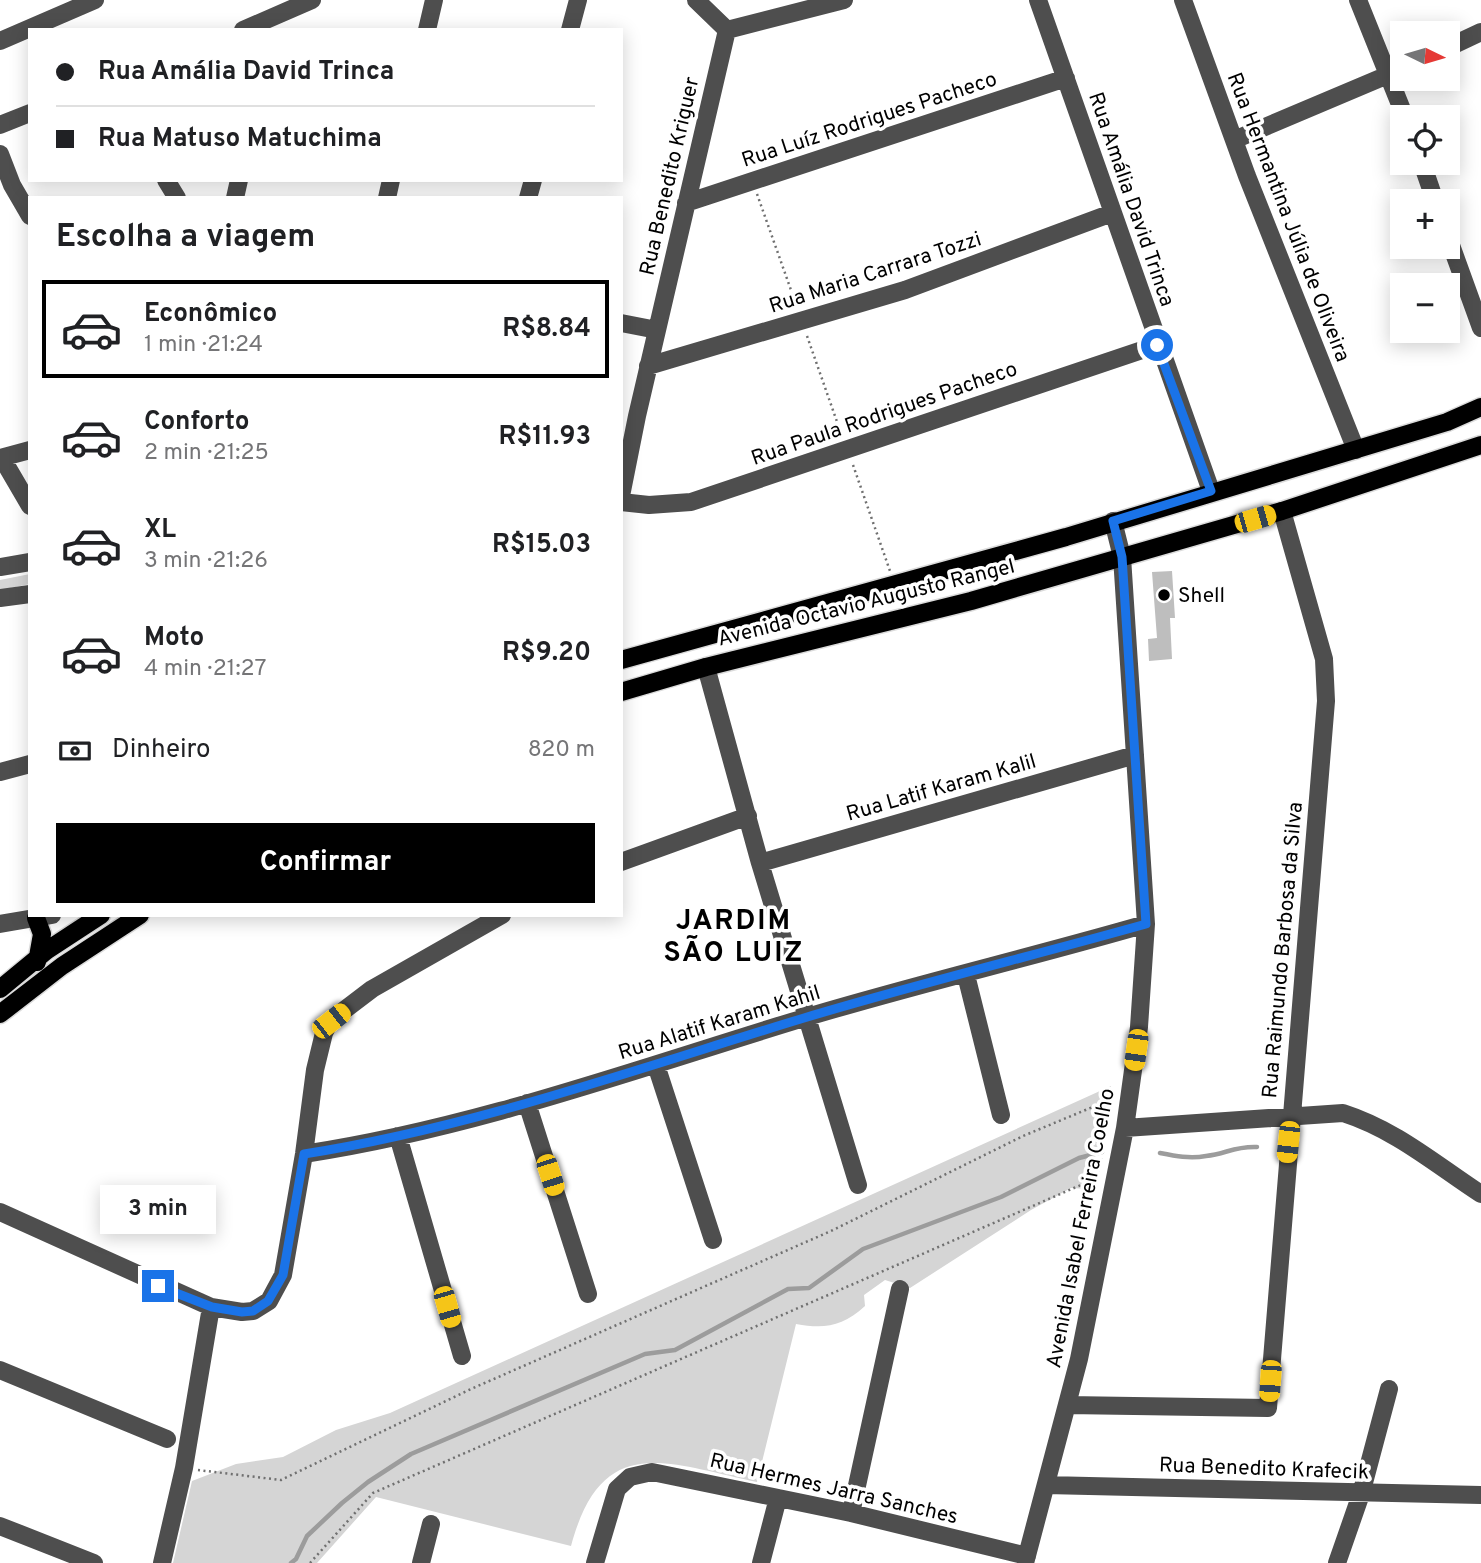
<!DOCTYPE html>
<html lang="pt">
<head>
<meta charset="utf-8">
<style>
	body { margin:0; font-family:Overpass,sans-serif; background:#f6f6f6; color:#202124; height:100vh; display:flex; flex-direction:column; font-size:26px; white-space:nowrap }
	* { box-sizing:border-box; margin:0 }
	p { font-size:23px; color:#757577 }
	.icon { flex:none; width:38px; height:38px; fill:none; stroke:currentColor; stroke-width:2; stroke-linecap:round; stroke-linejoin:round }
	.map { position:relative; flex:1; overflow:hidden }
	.details { position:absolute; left:28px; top:196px; width:595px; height:721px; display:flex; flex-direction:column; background:#fff; border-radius:0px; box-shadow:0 4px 18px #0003 }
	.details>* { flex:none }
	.banner { position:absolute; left:28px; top:28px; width:595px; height:154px; border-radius:0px; box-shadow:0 4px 18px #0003; display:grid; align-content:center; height:154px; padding:0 28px; background:#fff }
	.needle { width:46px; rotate:95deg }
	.fabs { position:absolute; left:1390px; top:21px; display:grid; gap:14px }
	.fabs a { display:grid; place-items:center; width:70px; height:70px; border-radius:0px; background:#fff; box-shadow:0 4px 18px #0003; font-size:35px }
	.end { position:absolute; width:32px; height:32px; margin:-16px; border:9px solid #1a73e8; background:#fff; box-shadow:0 0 0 4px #fff }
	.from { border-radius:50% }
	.bubble { position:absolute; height:49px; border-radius:0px; background:#fff; box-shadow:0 4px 18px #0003; font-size:23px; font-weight:700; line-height:49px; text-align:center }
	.car { position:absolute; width:21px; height:42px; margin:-21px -10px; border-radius:9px; box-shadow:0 0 5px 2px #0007; background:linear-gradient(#f5c518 24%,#345 0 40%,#f5c518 0 76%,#345 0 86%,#f5c518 0) }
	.banner b { display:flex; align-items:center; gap:24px; height:66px; font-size:26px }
	.banner b+b { border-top:2px solid #e0e0e0 }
	.banner i { width:18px; height:18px; background:#202124 }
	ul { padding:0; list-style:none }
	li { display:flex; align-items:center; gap:21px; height:98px; margin:0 14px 10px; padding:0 14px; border:4px solid transparent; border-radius:0px }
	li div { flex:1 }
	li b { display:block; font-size:26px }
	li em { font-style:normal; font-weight:700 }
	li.on { border-color:#000 }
	li>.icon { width:63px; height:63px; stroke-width:1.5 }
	h2 { padding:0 28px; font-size:32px; line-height:84px }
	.pay { display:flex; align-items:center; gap:18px; height:77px; padding:0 28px; font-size:26px }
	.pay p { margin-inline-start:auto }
	.primary-button { display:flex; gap:14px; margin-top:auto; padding:14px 28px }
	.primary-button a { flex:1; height:80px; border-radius:0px; background:#000; color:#fff; font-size:28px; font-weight:700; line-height:80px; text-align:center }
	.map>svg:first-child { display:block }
</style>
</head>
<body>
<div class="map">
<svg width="1481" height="1563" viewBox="0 0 1481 1563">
	<rect width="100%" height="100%" fill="#fff"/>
	<path fill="#d5d5d5" d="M30,574v10l-30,6v-10z
		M1111,1086l-23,103 -17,-1 -40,22 -121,78 -25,-8 -21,15 1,11c-23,21 -41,23 -69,18l-39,158c-91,-19 -155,-51 -186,64l-195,-49 -59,66h-144l19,-82 44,-17 47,-7 53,-27 54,-17z"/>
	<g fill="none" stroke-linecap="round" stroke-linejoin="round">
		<path stroke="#9c9c9c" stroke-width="4.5" d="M1160,1153c15,3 30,6 46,3 20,-2 28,-10 51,-9
			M291,1563l5,-4 11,-23 35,-33 26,-21 43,-28 234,-100 30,-4 113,-61 21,-1 54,-39 138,-52 78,-39 23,-6"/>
	</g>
	<path fill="#bebebe" d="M1172,571l3,47h-5l2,41 -23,2 -1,-22 9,-1 -5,-66z"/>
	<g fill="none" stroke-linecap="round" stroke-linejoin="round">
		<defs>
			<path id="major" d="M621,660l445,-123 381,-115 34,-15
				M621,692l85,-25 265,-66 311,-90 199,-66
				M36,918l6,16 -5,28
				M0,989l46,-38 55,-36
				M0,1014l62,-48 78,-51"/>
		</defs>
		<use href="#major" stroke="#dbdbdb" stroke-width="21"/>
		<path stroke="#707070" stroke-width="2.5" stroke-dasharray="2 3.5" stroke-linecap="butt" d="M757,194l40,113
			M807,336l35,100
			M853,465l37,106
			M198,1470l83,10 190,-91 360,-158 192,-95 89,-37
			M310,1563l63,-70 724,-315 5,-23"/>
		<path stroke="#4e4e4e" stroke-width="18" d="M696,0l31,30
			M1038,0l173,491
			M1183,0l64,176 109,274
			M1358,0l47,117
			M243,30l69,-30
			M427,30l7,-30
			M570,30l8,-30
			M727,30l117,-30
			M0,41l95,-41
			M1447,48l34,-16
			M0,125l30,-12
			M1234,140l168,-71
			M0,154l12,31 18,31
			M1422,163l13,38
			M166,180l11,18
			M235,198l4,-18
			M387,198l4,-18
			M528,198l5,-18
			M686,203l380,-125
			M1447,234l34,94
			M621,323l36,7
			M648,366l257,-76 207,-77
			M0,458l30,-8
			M2,458l28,48
			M621,496l16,-80 90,-386
			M621,502l28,3 42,-3 466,-157
			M0,567l30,-5
			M0,598l30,-4
			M706,667l54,196 98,322
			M0,772l30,-8
			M621,862l127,-46
			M760,863l375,-108
			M0,924l52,-9
			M966,975l35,140
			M656,1065l57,175
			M527,1103l61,191
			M1125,1128l218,-15c53,17 92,51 138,81
			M398,1136l64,220
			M304,1154c171,-26 335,-86 500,-136 113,-34 228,-61 342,-94
			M0,1212l211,95 31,5 11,-1 16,-10 14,-26 21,-121 11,-84 9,-37 6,-12 42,-32 130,-74
			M0,1370l167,69
			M1067,1405l201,3 58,-707 -2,-42 -42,-148
			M1046,1485l435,10
			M851,1513l49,-224
			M0,1526l94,37
			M162,1563l22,-95 27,-161
			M421,1563l10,-39
			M595,1563l22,-74 13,-12 22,-5 199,41 176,43
			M761,1563l17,-65
			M1025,1563l54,-204 46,-231 14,-101 7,-103 -24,-367 -9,-36
			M1337,1563l24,-69 28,-105"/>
		<use href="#major" stroke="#000" stroke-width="18"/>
	</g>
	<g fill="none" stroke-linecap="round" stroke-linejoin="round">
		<path stroke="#1a73e8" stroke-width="9" d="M158,1286l54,21 30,5 11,-1 15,-10 15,-26 21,-121c171,-27 335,-86 500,-136 113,-34 228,-62 342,-94l-24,-367 -9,-36 98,-30 -54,-146"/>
	</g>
	<circle fill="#000" stroke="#fff" stroke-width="2.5" cx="1164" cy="595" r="7"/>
	<g text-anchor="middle" stroke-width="7" stroke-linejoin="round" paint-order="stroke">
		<g font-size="21" fill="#000" stroke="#fff">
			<text transform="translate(869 119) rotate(-18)" y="7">Rua Luíz Rodrigues Pacheco</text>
			<text transform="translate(669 176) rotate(-77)" y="7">Rua Benedito Kriguer</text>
			<text transform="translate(1132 199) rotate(71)" y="7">Rua Amália David Trinca</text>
			<text transform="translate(1289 217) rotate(69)" y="7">Rua Hermantina Júlia de Oliveira</text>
			<text transform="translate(875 272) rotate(-18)" y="7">Rua Maria Carrara Tozzi</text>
			<text transform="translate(884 413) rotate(-19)" y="7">Rua Paula Rodrigues Pacheco</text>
			<text transform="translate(866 602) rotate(-14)" y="7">Avenida Octavio Augusto Rangel</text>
			<text transform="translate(941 787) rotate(-16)" y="7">Rua Latif Karam Kalil</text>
			<text transform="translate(1282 950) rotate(-85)" y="7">Rua Raimundo Barbosa da Silva</text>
			<text transform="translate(719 1022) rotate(-17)" y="7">Rua Alatif Karam Kahil</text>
			<text transform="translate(1080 1228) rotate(-79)" y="7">Avenida Isabel Ferreira Coelho</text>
			<text transform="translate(1264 1468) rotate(2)" y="7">Rua Benedito Krafecik</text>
			<text transform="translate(834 1488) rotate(13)" y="7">Rua Hermes Jarra Sanches</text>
		</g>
		<g font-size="21" fill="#000" stroke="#fff" text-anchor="start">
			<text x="1178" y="602">Shell</text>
		</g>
		<g font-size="28" font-weight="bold" letter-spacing="2" fill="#000" stroke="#fff">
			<text x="734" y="929">JARDIM<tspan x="734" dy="32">SÃO LUIZ</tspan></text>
		</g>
	</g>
</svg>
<div class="fabs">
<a><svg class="needle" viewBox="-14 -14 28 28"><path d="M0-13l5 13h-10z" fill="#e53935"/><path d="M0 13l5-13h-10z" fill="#757577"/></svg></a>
<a><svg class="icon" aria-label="locate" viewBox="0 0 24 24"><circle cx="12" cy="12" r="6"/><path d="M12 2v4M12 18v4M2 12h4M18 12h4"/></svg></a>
<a>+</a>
<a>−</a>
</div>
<i class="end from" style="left:1157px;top:345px"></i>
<i class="end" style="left:158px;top:1286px"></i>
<div class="bubble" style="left:100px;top:1185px;width:116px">3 min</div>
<i class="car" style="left:1255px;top:519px;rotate:74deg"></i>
<i class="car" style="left:331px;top:1021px;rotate:52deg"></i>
<i class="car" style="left:1136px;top:1050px;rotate:188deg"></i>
<i class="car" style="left:1288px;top:1142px;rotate:186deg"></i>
<i class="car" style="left:550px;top:1175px;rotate:162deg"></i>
<i class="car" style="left:447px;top:1307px;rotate:164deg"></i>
<i class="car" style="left:1270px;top:1381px;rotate:184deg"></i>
<div class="banner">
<b><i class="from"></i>Rua Amália David Trinca</b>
<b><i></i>Rua Matuso Matuchima</b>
</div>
<section class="details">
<h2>Escolha a viagem</h2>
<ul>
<li class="on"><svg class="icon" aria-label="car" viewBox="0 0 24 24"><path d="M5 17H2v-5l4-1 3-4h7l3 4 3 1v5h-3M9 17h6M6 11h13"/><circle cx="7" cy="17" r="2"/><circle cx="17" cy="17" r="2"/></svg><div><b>Econômico</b><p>1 min · 21:24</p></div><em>R$8.84</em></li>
<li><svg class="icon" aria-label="car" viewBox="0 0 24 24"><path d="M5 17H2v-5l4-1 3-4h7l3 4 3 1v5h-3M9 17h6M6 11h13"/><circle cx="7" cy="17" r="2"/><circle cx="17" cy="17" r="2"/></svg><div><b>Conforto</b><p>2 min · 21:25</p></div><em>R$11.93</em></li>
<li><svg class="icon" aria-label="car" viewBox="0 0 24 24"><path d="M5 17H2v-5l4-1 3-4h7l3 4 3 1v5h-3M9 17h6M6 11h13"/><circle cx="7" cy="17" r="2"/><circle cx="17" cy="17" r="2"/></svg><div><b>XL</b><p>3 min · 21:26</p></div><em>R$15.03</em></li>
<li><svg class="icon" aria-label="car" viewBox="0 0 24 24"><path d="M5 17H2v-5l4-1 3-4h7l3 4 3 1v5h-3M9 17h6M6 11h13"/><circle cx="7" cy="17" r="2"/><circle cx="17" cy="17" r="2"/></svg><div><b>Moto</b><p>4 min · 21:27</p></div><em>R$9.20</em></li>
</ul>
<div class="pay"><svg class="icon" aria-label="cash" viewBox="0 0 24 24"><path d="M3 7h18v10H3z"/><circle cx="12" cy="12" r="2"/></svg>Dinheiro<p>820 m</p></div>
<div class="primary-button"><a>Confirmar</a></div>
</section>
</div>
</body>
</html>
